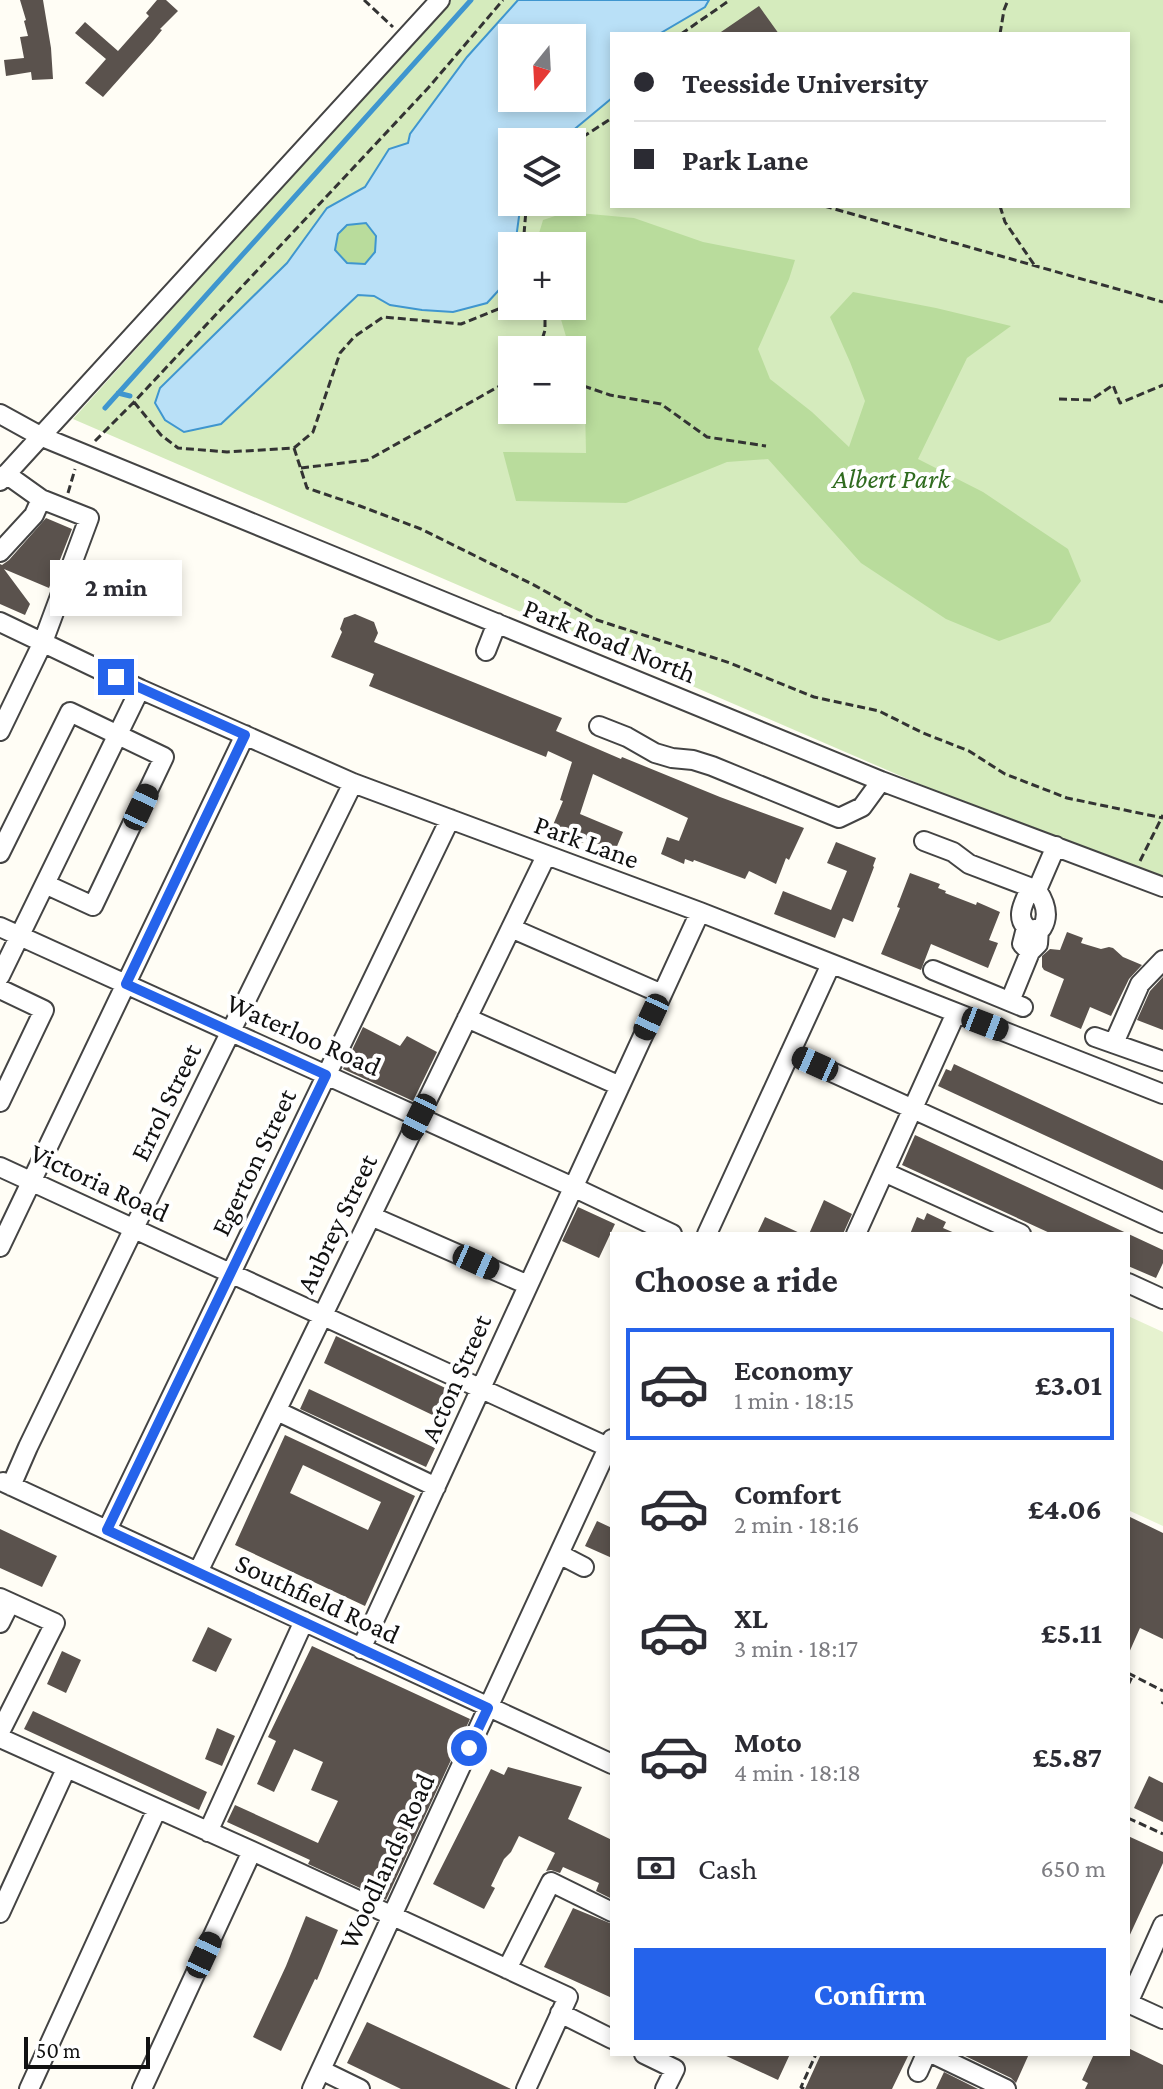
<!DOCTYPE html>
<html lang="en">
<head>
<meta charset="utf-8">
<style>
	body { margin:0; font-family:"Crimson Pro",serif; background:#f2f2f3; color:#2b2b33; height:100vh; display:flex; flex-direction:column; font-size:30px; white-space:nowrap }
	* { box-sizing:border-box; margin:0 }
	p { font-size:26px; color:#7c7c81 }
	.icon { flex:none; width:44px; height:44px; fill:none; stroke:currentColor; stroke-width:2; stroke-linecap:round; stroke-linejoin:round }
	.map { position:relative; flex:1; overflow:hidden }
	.drawer { position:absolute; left:610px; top:1232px; width:520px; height:824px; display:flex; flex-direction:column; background:#fff; border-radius:0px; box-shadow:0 4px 12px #0003 }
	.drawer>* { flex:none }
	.top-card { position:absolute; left:610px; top:32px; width:520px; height:176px; border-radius:0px; box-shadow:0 4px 12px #0003; display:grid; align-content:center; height:176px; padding:0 24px; background:#fff }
	.needle { width:52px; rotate:198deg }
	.buttons { position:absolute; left:498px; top:24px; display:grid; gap:16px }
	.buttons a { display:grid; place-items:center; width:88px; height:88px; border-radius:0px; background:#fff; box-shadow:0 4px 12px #0003; font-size:40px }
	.scale { position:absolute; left:24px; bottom:20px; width:126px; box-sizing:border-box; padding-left:8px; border:4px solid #111; border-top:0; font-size:22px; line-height:28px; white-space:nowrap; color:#111; -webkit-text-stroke:6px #fff; paint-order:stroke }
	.end { position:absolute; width:36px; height:36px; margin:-18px; border:10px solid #2563eb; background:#fff; box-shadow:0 0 0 4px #fff }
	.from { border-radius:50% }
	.bubble { position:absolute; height:56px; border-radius:0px; background:#fff; box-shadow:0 4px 12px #0003; font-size:26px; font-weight:700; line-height:56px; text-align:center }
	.car { position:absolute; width:24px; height:48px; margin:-24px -12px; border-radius:10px; box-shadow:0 0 6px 2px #0007; background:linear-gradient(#222 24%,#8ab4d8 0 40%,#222 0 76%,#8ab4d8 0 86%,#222 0) }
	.top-card b { display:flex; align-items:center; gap:28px; height:76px; font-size:30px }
	.top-card b+b { border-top:2px solid #e1e1e2 }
	.top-card i { width:20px; height:20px; background:#2b2b33 }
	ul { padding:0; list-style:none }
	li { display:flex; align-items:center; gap:24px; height:112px; margin:0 16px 12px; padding:0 8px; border:4px solid transparent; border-radius:0px }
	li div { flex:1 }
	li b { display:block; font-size:30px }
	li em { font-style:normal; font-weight:700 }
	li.selected { border-color:#2563eb }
	li>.icon { width:72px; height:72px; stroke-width:1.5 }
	h2 { padding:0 24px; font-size:36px; line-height:96px }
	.pay { display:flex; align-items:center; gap:20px; height:88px; padding:0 24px; font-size:30px }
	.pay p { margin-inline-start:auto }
	.primary-button { display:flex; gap:16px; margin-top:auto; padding:16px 24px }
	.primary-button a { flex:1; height:92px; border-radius:0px; background:#2563eb; color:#fff; font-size:32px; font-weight:700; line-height:92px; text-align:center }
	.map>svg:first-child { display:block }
</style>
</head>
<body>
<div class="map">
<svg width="1163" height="2089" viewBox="0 0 1163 2089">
	<rect width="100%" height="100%" fill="#fffdf5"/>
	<path fill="#d5ebbd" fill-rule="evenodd" d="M451,0h712v889l-1090,-470zM612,34h516v172h-516zM512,38h60v60h-60zM512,142h60v60h-60zM512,246h60v60h-60zM512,350h60v60h-60z"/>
	<path fill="#b9dc9c" d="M567,212l67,6 69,24 92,18 -6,19 -31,70 12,30 42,33 37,35 16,-46 -15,-39 -20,-45 23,-25 83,16 75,18 -44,32 -49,101 65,33 85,57 13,32 -31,41 -51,19 -53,-22 -85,-56 -93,-104 -41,3 -101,41 -110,-2 -13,-49 83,1 -1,-51 -13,-45v-7h-2l-13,-44h15v-60h-33l-2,-6 6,-20z
		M366,223l10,12 -1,17 -10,12h-18l-12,-14c5,-23 8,-25 31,-27z"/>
	<path fill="#e6f2cf" d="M1128,1316l35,16v194l-35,-16z"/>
	<path fill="#b9e0f7" stroke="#3f96cf" stroke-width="2" fill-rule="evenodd" d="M518,0h191l-4,7 -46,27h-47v64l-53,44h-47v60h9l-6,44h-3l-1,31 -24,26 -34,9 -31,-2 -32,-5 -16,-9 -16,-1 -137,129 -37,8 -19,-12 -10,-17 5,-15 127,-125 40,-55 38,-21 24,-38 19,-6 2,-9 57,-77zM512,38h60v60h-60zM366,223l10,13 -1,16 -10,12 -18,-1 -12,-13 3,-16 9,-9z"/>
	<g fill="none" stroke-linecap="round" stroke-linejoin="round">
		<path stroke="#3f96cf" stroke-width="5" d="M118,393l12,3
			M105,408l366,-408"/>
	</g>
	<path fill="#5a524d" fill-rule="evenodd" d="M20,0h23l8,48 2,31 -21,1 -1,-8 -25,4 -2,-16 20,-2 -4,-21 8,-1 -4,-15 2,-1z
		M157,0h9l12,11 -18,18 2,1 -9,11 -50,56 -18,-14 21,-24 -31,-26 10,-11 33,29 31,-35 -3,-3z
		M759,6l20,28h-61z
		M46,518l26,11 -23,59 -45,-19 26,35 -5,11 -25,-11v-40l2,1 7,-5z
		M355,614l19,8 4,11 -4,9 188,76 -6,13 65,28 1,-2 98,40 84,31 -15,32 -3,-2 -10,26 -27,-13 -4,8 -51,-19 -1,2 -8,-3 -1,5 -23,-10 6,-17 12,4 9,-23 -95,-44 -13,40 43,18 -8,19 -30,-13 -2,5 -32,-13 12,-29 -3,-1 12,-38 -24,-11 -2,6 -177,-71 5,-12 -43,-17 11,-25 -2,-3 4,-11z
		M836,842l40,16 -3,8 1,1 -21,55 -10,-4 -8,20 -61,-24 9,-23 48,19 16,-39 -20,-8z
		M910,873l30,11 -2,4 8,3 -1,2 31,12 1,-3 23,10 -11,28 9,3 -10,25 -57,-24 -10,26 -40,-16 19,-46 -3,-1z
		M1067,932l16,6 -2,5 20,6 8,-2 4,1 10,9 19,8 -13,14 -18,37 -21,-9 -9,22 -31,-13 14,-37 -20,-9 -2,-3v-11l8,-7 10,1z
		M1163,977v53l-26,-10 13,-29z
		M363,1027l37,19 7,-10 30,16 -24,49 -70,-32z
		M954,1064l209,97v29l-225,-104 8,-17 5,2z
		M915,1135l248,115v13l-7,15 -28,-12v-32h-76l-150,-69z
		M824,1200l28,14 -9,20h-34z
		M578,1207l37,17 -16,34 -37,-17z
		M927,1213l19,9 -3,6 14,6h-47l7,-17 7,3z
		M765,1217l37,17h-45z
		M336,1336l122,58 -13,27 -121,-58z
		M309,1389l126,59 -9,19 -126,-58z
		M285,1435l130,61 -50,110 -130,-61zM303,1465l78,37 -13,28 -78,-37z
		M1128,1516l35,17v106l-23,-11 -12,27z
		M597,1521l15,7v30l-27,-12z
		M0,1529l57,27 -15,31 -42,-19z
		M208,1627l24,12 -16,33 -24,-11z
		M312,1646l158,73 -84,181 -78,-36 2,-4 -83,-38 8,-17 83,38 20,-42 -27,-11 12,-28 -29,-13 -20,43 -17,-8 19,-43 -8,-4z
		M62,1651l19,9 -15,33 -19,-9z
		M33,1711l174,81 -8,18 -175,-81z
		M217,1728l18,8 -13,30 -17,-7z
		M508,1767l74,20 -14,32 44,21v59l-16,-8 3,-8 -36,-16 -3,6 -9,-3 -5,1 9,-18 -36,-17 -8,16 -7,7 -13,27 4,2 -11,21 -51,-25 58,-115 13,6z
		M1149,1776l14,7v39l-29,-14z
		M1128,1836l35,16v11l-35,76z
		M573,1908l39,16v74l-68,-31z
		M306,1916l32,14 -21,50 -2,-1 -34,72 -28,-14 33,-71z
		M367,2022l144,67h-110l-54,-26z
		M1128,2048l35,17v24h-78l3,-6 -6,-3 12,-26h34z
		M722,2054h68l-12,26z
		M821,2054h88l-17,35h-87z
		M961,2054h68l-13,29 -5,-5z
		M944,2072l34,17h-42z"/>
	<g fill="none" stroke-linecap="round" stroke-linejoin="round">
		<defs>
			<path id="minor" d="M0,414l40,22 841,345 282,106
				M0,481l440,-481
				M0,552l34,-37 7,-16
				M0,622l140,67 213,94 347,129 463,182
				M486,651l11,-28
				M599,726l28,11 28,16 17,5 21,2 19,6 127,52 23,-11 19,-26
				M0,731l43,-89 46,-124 -48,-19 -35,-25
				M924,841l29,11 16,12 68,26 19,-44
				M0,853l70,-141 94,45 -71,149 -48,-22
				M1031,887c-7,15 -18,32 -1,43l12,-2c8,-13 3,-26 -5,-38
				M0,927l573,260 99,47
				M511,928l151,66
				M1026,928l-4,16 8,8 8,-8 1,-15
				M933,970l90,37
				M0,976l140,-287
				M0,989l44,21 -44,92
				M1010,1001l20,-49
				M467,1018l153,68
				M1095,1037l68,24
				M1114,1043l26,-59 23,-24
				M790,1053l373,170
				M0,1167l612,282
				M884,1172l137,62
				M371,1216l157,69
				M707,1234l124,-270
				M856,1234l100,-221
				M0,1247l245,-512
				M1128,1283l35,16
				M277,1411l159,76
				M3,1482l609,282
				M11,1486l17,-39 106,-219 219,-445
				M107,1530l343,-711
				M559,1554l25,13
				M198,1572l348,-716
				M0,1598l55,25 -55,109
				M0,1623l10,-20
				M361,1649l339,-737
				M0,1738l252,113 316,146 -42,92
				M208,1832l96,-211
				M0,1913l66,-144
				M507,1969l44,-87 61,30
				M1128,2003l35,-78
				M1128,2003l35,16
				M560,2013l52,26
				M644,2054l31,15 -10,20
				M933,2054l73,35
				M321,2070l39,19
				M918,2072l8,-18
				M29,2089l128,-280
				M142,2089l110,-238
				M312,2089l300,-650"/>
		</defs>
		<use href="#minor" stroke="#444" stroke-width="22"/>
		<path stroke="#333" stroke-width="3" stroke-dasharray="8 4" stroke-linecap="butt" d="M364,0l29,27
			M681,34l49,-34
			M1000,34l4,-24 4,-10
			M572,144l40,-26
			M824,206l339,96
			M1000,206l5,16 30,44
			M523,246l3,-36 3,-8
			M539,350l6,-20v-24
			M572,382l38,13 51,9 46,33 59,9
			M1059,399l32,1 22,-15 7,18 43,-18
			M134,402l27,33 17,13 49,4 67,-4 19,-16 27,-79 14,-16 29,-20 78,7 40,-16 11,-18
			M95,441l39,-39 295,-315 74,-87
			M294,448l13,40 53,18 61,23 111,55 65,36 133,43 84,34 65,14 44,22 46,18 36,23 62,24 96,20
			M301,468l67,-8 144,-81
			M68,493l7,-24
			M1140,861l23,-46
			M1128,1673l35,18
			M1128,1685l5,-10
			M1162,1704l1,-2
			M1128,1818l35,16
			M804,2089l-3,-2 15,-33"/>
		<use href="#minor" stroke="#fff" stroke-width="18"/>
	</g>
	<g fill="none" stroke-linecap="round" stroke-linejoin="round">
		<path stroke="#2563eb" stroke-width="10" d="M116,677l129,58 -119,249 200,91 -219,455 381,178 -19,40"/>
	</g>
	<g text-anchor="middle" stroke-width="8" stroke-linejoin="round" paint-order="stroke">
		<g font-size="28" font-style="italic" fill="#2f6b1f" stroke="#fff">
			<text x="891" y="488">Albert Park</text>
		</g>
		<g font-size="28" fill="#111" stroke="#fff">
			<text transform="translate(610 640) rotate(22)" y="10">Park Road North</text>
			<text transform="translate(587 841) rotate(20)" y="10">Park Lane</text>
			<text transform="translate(304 1034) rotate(24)" y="10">Waterloo Road</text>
			<text transform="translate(165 1102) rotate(-64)" y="10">Errol Street</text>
			<text transform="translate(253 1162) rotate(-64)" y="10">Egerton Street</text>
			<text transform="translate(100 1182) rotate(25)" y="10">Victoria Road</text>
			<text transform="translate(336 1223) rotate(-64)" y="10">Aubrey Street</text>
			<text transform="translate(455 1378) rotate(-66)" y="10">Acton Street</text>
			<text transform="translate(318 1598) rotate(25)" y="10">Southfield Road</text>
			<text transform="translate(386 1861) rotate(-65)" y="10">Woodlands Road</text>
		</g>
	</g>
</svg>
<div class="buttons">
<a><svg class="needle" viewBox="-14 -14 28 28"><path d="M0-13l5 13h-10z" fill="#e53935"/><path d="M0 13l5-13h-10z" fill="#7c7c81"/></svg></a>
<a><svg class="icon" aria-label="layers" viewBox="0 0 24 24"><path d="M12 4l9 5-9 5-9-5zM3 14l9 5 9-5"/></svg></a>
<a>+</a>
<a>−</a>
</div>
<div class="scale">50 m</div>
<i class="end from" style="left:469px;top:1748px"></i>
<i class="end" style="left:116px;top:677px"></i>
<div class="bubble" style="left:50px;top:560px;width:132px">2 min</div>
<i class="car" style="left:141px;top:807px;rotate:25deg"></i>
<i class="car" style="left:651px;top:1017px;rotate:205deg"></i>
<i class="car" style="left:985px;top:1024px;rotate:111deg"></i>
<i class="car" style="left:815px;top:1064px;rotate:294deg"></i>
<i class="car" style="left:419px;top:1117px;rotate:206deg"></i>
<i class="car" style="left:476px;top:1262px;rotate:114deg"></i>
<i class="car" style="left:204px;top:1955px;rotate:25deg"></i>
<div class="top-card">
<b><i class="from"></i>Teesside University</b>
<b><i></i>Park Lane</b>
</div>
<section class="drawer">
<h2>Choose a ride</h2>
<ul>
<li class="selected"><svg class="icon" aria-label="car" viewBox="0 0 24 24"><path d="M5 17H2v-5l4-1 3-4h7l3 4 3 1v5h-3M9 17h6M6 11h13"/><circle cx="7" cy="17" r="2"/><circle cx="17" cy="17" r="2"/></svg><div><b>Economy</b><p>1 min · 18:15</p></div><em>£3.01</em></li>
<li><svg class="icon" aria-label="car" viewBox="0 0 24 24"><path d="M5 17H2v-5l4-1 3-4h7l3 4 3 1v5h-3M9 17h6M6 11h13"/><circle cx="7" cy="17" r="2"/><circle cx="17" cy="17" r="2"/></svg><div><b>Comfort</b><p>2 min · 18:16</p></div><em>£4.06</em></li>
<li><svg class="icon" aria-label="car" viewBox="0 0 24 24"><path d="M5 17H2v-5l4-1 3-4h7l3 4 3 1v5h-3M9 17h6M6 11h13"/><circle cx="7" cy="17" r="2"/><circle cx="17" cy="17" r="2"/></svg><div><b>XL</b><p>3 min · 18:17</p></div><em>£5.11</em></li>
<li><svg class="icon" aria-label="car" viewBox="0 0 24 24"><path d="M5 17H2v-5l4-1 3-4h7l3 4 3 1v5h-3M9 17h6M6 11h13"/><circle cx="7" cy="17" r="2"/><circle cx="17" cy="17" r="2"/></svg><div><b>Moto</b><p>4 min · 18:18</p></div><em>£5.87</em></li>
</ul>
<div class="pay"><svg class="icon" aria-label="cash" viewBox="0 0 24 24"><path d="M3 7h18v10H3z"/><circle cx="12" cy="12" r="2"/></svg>Cash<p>650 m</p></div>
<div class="primary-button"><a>Confirm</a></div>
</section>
</div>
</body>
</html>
